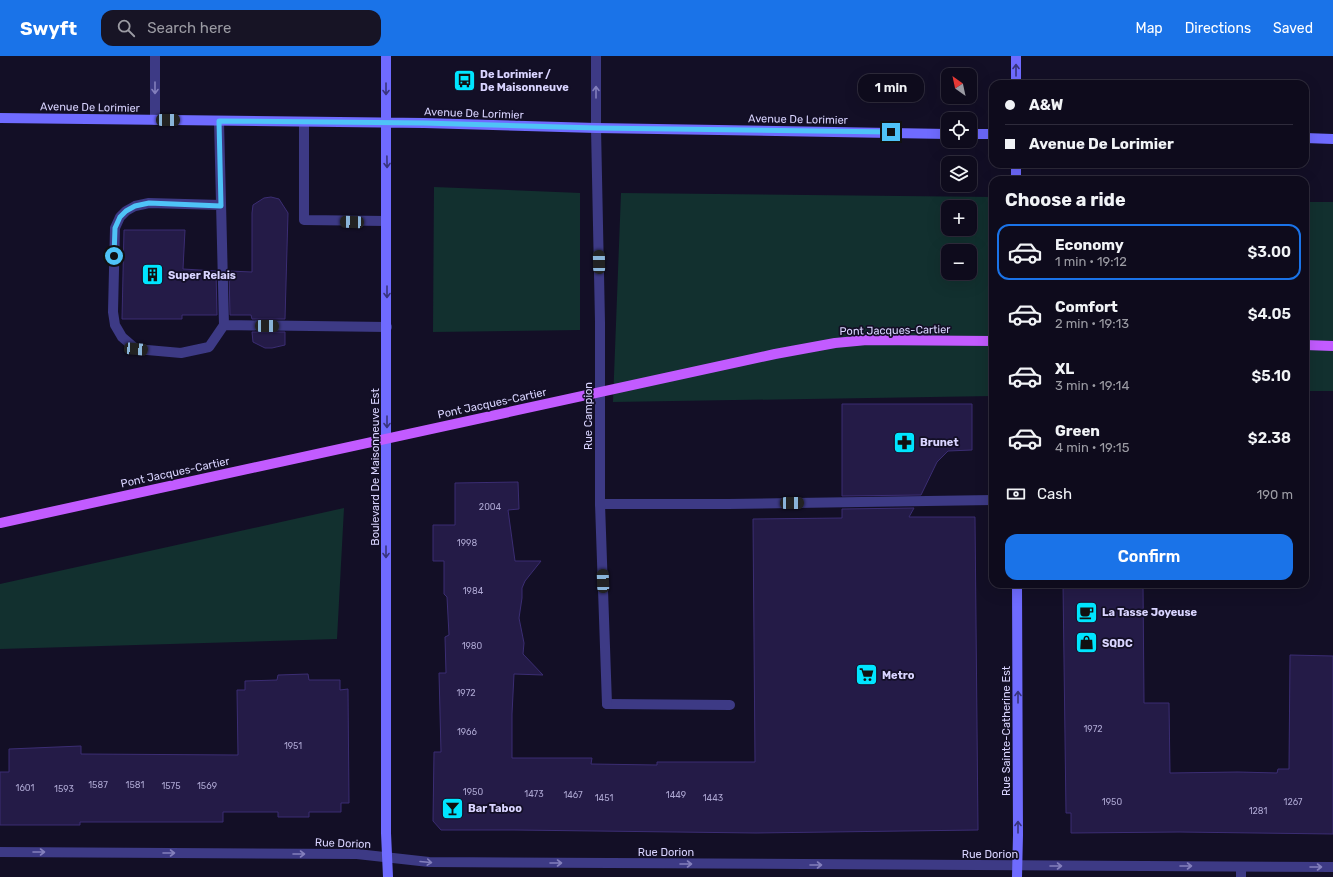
<!DOCTYPE html>
<html lang="en">
<head>
<meta charset="utf-8">
<style>
	body { margin:0; font-family:Rubik,sans-serif; background:#171425; color:#f1f3f6; height:100vh; display:flex; flex-direction:column; font-size:15px; white-space:nowrap }
	* { box-sizing:border-box; margin:0 }
	p { font-size:13px; color:#9b9ba3 }
	.icon { flex:none; width:22px; height:22px; fill:none; stroke:currentColor; stroke-width:2; stroke-linecap:round; stroke-linejoin:round }
	.map { position:relative; flex:1; overflow:hidden }
	.side { position:absolute; left:989px; top:120px; width:320px; height:412px; display:flex; flex-direction:column; background:#0e0b1c; border-radius:12px; box-shadow:0 4px 16px #0002,0 0 0 1px #2e2b3b }
	.side>* { flex:none }
	.banner { position:absolute; left:989px; top:24px; width:320px; height:88px; border-radius:12px; box-shadow:0 4px 16px #0002,0 0 0 1px #2e2b3b; display:grid; align-content:center; height:88px; padding:0 16px; background:#0e0b1c }
	.needle { width:26px; rotate:327deg }
	.controls { position:absolute; left:941px; top:12px; display:grid; gap:8px }
	.controls a { display:grid; place-items:center; width:36px; height:36px; border-radius:8px; background:#0e0b1c; box-shadow:0 4px 16px #0002,0 0 0 1px #2e2b3b; font-size:20px }
	.end { position:absolute; width:18px; height:18px; margin:-9px; border:5px solid #4fc3f7; background:#111; box-shadow:0 0 0 2px #111 }
	.from { border-radius:50% }
	.bubble { position:absolute; height:28px; border-radius:12px; background:#0e0b1c; box-shadow:0 4px 16px #0002,0 0 0 1px #2e2b3b; font-size:13px; font-weight:600; line-height:28px; text-align:center }
	.car { position:absolute; width:12px; height:24px; margin:-12px -6px; border-radius:5px; box-shadow:0 0 3px 1px #0007; background:linear-gradient(#222 24%,#8ab4d8 0 40%,#222 0 76%,#8ab4d8 0 86%,#222 0) }
	.banner b { display:flex; align-items:center; gap:14px; height:38px; font-size:15px }
	.banner b+b { border-top:1px solid #2e2b3b }
	.banner i { width:10px; height:10px; background:#f1f3f6 }
	ul { padding:0; list-style:none }
	li { display:flex; align-items:center; gap:12px; height:56px; margin:0 8px 6px; padding:0 8px; border:2px solid transparent; border-radius:12px }
	li div { flex:1 }
	li b { display:block; font-size:15px }
	li em { font-style:normal; font-weight:600 }
	li.selected { border-color:#1a73e8 }
	li>.icon { width:36px; height:36px; stroke-width:1.5 }
	h2 { padding:0 16px; font-size:18px; line-height:48px }
	.pay { display:flex; align-items:center; gap:10px; height:44px; padding:0 16px; font-size:15px }
	.pay p { margin-inline-start:auto }
	.primary-button { display:flex; gap:8px; margin-top:auto; padding:8px 16px }
	.primary-button a { flex:1; height:46px; border-radius:12px; background:#1a73e8; color:#fff; font-size:16px; font-weight:600; line-height:46px; text-align:center }
	header { display:flex; align-items:center; gap:24px; box-sizing:border-box; height:56px; padding:0 20px; background:#1a73e8; color:#fff }
	header strong { font-size:19px }
	nav { display:flex; gap:22px; margin-inline-start:auto; font-size:14px }
	.search { width:280px; height:36px; background:#171425; display:flex; align-items:center; gap:10px; box-sizing:border-box; padding:0 14px; border-radius:12px; color:#9b9ba3; font-size:15px }
	.map>svg:first-child { display:block }
</style>
</head>
<body>
<header>
<strong>Swyft</strong>
<div class="search"><svg class="icon" aria-label="search" viewBox="0 0 24 24"><circle cx="10" cy="10" r="6"/><path d="M15 15l6 6"/></svg>Search here</div>
<nav><a>Map</a><a>Directions</a><a>Saved</a></nav>
</header>
<div class="map">
<svg width="1333" height="821" viewBox="0 0 1333 821">
	<rect width="100%" height="100%" fill="#130f26"/>
	<path fill="#12302f" fill-rule="evenodd" d="M434,131l146,6v137l-147,2z
		M621,137l372,4v199l-380,6zM948,151h22v22h-22zM948,195h22v22h-22z
		M1305,146h28v189h-28z
		M344,452l-7,131 -337,10v-65z"/>
	<path fill="#241b47" stroke="#3b2d73" d="M271,141l8,2 9,14 -3,106h-33l-1,-4h-21l-1,-44 23,1v-59l1,-8 11,-7z
		M124,174h61l-2,39 33,2 1,44h-35v4h-60z
		M252,276h33v13l-13,3h-7l-12,-6z
		M842,348h130v46l-24,1 -11,11 -16,33 -79,1z
		M518,426l1,27 -11,1 7,51h26l-16,20 -3,7v10l-3,20 5,25 -1,11 20,21 -29,-1 -2,40v44h80l-1,6 66,1v-3h98l-2,-243 89,-1v-9l72,-1 -5,9h66l3,313 -222,3 -241,-3h-74l-8,-9 1,-69h7l-2,-79h7l-1,-36 4,-2 -2,-38 -3,-3v-33h-11v-36h22v-42z
		M1063,528h80l1,119h25l1,70 68,-1 39,1 1,-4h11l1,-114 43,1v178l-154,-2 -108,1v-20h-5z
		M308,618l1,6h31v10l8,-1 1,114h-8v9h-32v5h-31v-5h-55v10h-143v3h-80v-53h9v-23l72,-3v8l157,1 -1,-65h8v-9l32,-1 1,-5z"/>
	<g fill="none" stroke-linecap="round" stroke-linejoin="round">
		<path stroke="#3d3a85" stroke-width="10" d="M155,0v64
			M219,65l5,204 163,2
			M304,66v98l82,1
			M221,149l-72,-2 -14,3 -9,5 -6,6 -5,11 -2,84 2,13 7,12 14,12 45,4 28,-6 15,-22
			M600,448h128l265,-4
			M607,648l123,1
			M1241,821v-10"/>
		<path stroke="#3d3a85" stroke-width="10" d="M596,0v72l4,194v182l7,200
			M0,796l357,2 72,8 904,5"/>
		<path stroke="#6f6bff" stroke-width="10" d="M386,0v777l2,44
			M1016,28v-28
			M0,62l424,5 172,5 352,6
			M970,78h23
			M1305,82l28,1
			M1016,124v-16
			M1017,528l1,251 -1,42"/>
		<path stroke="#c25bff" stroke-width="10" d="M1305,289l28,1"/>
		<path stroke="#c25bff" stroke-width="10" d="M0,467l775,-169 60,-11 32,-3 126,1"/>
	</g>
	<defs><path id="oneway-shaft" d="M-6 0H5M1.5-3L5.5 0L1.5 3" fill="none" stroke-width="1.6" stroke-linecap="round" stroke-linejoin="round"/></defs>
	<g stroke="#38347d">
		<use href="#oneway-shaft" transform="translate(1016 14) rotate(-90)"/>
		<use href="#oneway-shaft" transform="translate(386 33) rotate(90)"/>
		<use href="#oneway-shaft" transform="translate(387 106) rotate(89)"/>
		<use href="#oneway-shaft" transform="translate(387 236) rotate(90)"/>
		<use href="#oneway-shaft" transform="translate(387 366) rotate(90)"/>
		<use href="#oneway-shaft" transform="translate(386 496) rotate(90)"/>
		<use href="#oneway-shaft" transform="translate(1018 641) rotate(-90)"/>
		<use href="#oneway-shaft" transform="translate(1018 771) rotate(-90)"/>
	</g>
	<g stroke="#837fbc">
		<use href="#oneway-shaft" transform="translate(155 32) rotate(90)"/>
		<use href="#oneway-shaft" transform="translate(596 36) rotate(-90)"/>
		<use href="#oneway-shaft" transform="translate(39 796)"/>
		<use href="#oneway-shaft" transform="translate(169 797)"/>
		<use href="#oneway-shaft" transform="translate(299 798)"/>
		<use href="#oneway-shaft" transform="translate(426 806) rotate(5)"/>
		<use href="#oneway-shaft" transform="translate(556 807)"/>
		<use href="#oneway-shaft" transform="translate(686 808)"/>
		<use href="#oneway-shaft" transform="translate(816 809)"/>
		<use href="#oneway-shaft" transform="translate(1056 810)"/>
		<use href="#oneway-shaft" transform="translate(1186 810)"/>
		<use href="#oneway-shaft" transform="translate(1316 811)"/>
	</g>
	<g fill="none" stroke-linecap="round" stroke-linejoin="round">
		<path stroke="#4fc3f7" stroke-width="5" d="M114,200l1,-28 5,-11 6,-6 9,-5 14,-3 72,3 -2,-85 205,2 172,5 295,4"/>
	</g>
	<defs>
		<symbol id="bus-square" viewBox="-11 -11 22 22"><rect x="-9" y="-9" width="18" height="18" rx="4" fill="#00e5ff" stroke="#130f26"/><path d="M-5-6H5V4H4V6H2V4H-2V6H-4V4H-5ZM-3.5-4V0h7V-4ZM-3.5 1.2v1.5H-2V1.2ZM2 1.2v1.5H3.5V1.2Z" fill="#111"/></symbol>
		<symbol id="building-square" viewBox="-11 -11 22 22"><rect x="-9" y="-9" width="18" height="18" rx="4" fill="#00e5ff" stroke="#130f26"/><path d="M-4-6H4V6H1V3H-1V6H-4ZM-2.5-4.3h1.7v1.8h-1.7ZM.8-4.3h1.7v1.8H.8ZM-2.5-1h1.7V.8h-1.7ZM.8-1h1.7V.8H.8Z" fill="#111"/></symbol>
		<symbol id="pharmacy-square" viewBox="-11 -11 22 22"><rect x="-9" y="-9" width="18" height="18" rx="4" fill="#00e5ff" stroke="#130f26"/><path d="M-2-6h4v4h4v4h-4v4h-4v-4h-4v-4h4Z" fill="#111"/></symbol>
		<symbol id="cafe-square" viewBox="-11 -11 22 22"><rect x="-9" y="-9" width="18" height="18" rx="4" fill="#00e5ff" stroke="#130f26"/><path d="M-5.5-4.5H6V0H3Q3 3.5 0 3.5H-2.5Q-5.5 3.5-5.5 0ZM3-3.2v2h1.7v-2ZM-6 4.5H4V6H-6Z" fill="#111"/></symbol>
		<symbol id="shop-square" viewBox="-11 -11 22 22"><rect x="-9" y="-9" width="18" height="18" rx="4" fill="#00e5ff" stroke="#130f26"/><path d="M-5-2.5h2.3a2.7 3.5 0 0 1 5.4 0H5L5.5 6h-11ZM-1.5-2.5h3a1.5 2.3 0 0 0-3 0Z" fill="#111"/></symbol>
		<symbol id="supermarket-square" viewBox="-11 -11 22 22"><rect x="-9" y="-9" width="18" height="18" rx="4" fill="#00e5ff" stroke="#130f26"/><path d="M-6-5.5h2.5l.6 2H6L4.5 2H-2.5L-4.4-4H-6ZM-1.5 3.2a1.3 1.3 0 1 0 .1 0ZM3 3.2a1.3 1.3 0 1 0 .1 0Z" fill="#111"/></symbol>
		<symbol id="bar-square" viewBox="-11 -11 22 22"><rect x="-9" y="-9" width="18" height="18" rx="4" fill="#00e5ff" stroke="#130f26"/><path d="M-6-5H6L.8 .8V4.5H3.5V6h-7V4.5H-.8V.8Z" fill="#111"/></symbol>
	</defs>
	<g fill-rule="evenodd">
		<use href="#bus-square" x="452" y="12" width="25" height="25"/>
		<use href="#building-square" x="140" y="206" width="25" height="25"/>
		<use href="#pharmacy-square" x="892" y="374" width="25" height="25"/>
		<use href="#cafe-square" x="1074" y="544" width="25" height="25"/>
		<use href="#shop-square" x="1074" y="574" width="25" height="25"/>
		<use href="#supermarket-square" x="854" y="606" width="25" height="25"/>
		<use href="#bar-square" x="440" y="740" width="25" height="25"/>
	</g>
	<g text-anchor="middle" stroke-width="3.5" stroke-linejoin="round" paint-order="stroke">
		<g font-size="9" fill="#aca6d1">
			<text x="490" y="454">2004</text>
			<text x="467" y="490">1998</text>
			<text x="473" y="538">1984</text>
			<text x="472" y="593">1980</text>
			<text x="466" y="640">1972</text>
			<text x="1093" y="676">1972</text>
			<text x="467" y="679">1966</text>
			<text x="293" y="693">1951</text>
			<text x="98" y="732">1587</text>
			<text x="135" y="732">1581</text>
			<text x="171" y="733">1575</text>
			<text x="207" y="733">1569</text>
			<text x="25" y="735">1601</text>
			<text x="64" y="736">1593</text>
			<text x="473" y="739">1950</text>
			<text x="534" y="741">1473</text>
			<text x="573" y="742">1467</text>
			<text x="676" y="742">1449</text>
			<text x="604" y="745">1451</text>
			<text x="713" y="745">1443</text>
			<text x="1112" y="749">1950</text>
			<text x="1293" y="749">1267</text>
			<text x="1258" y="758">1281</text>
		</g>
		<g font-size="11" font-weight="bold" fill="#d9d4ff" stroke="#130f26" text-anchor="start">
			<text x="480" y="22">De Lorimier /<tspan x="480" dy="13">De Maisonneuve</tspan></text>
			<text x="168" y="223">Super Relais</text>
			<text x="920" y="390">Brunet</text>
			<text x="1102" y="560">La Tasse Joyeuse</text>
			<text x="1102" y="591">SQDC</text>
			<text x="882" y="623">Metro</text>
			<text x="468" y="756">Bar Taboo</text>
		</g>
		<g font-size="11" fill="#d9d4ff" stroke="#130f26">
			<text transform="translate(90 51) rotate(1)" y="4">Avenue De Lorimier</text>
			<text transform="translate(474 57) rotate(2)" y="4">Avenue De Lorimier</text>
			<text transform="translate(798 63) rotate(1)" y="4">Avenue De Lorimier</text>
			<text transform="translate(895 274) rotate(-1)" y="4">Pont Jacques-Cartier</text>
			<text transform="translate(492 347) rotate(-12)" y="4">Pont Jacques-Cartier</text>
			<text transform="translate(588 360) rotate(-90)" y="4">Rue Campion</text>
			<text transform="translate(375 411) rotate(-90)" y="4">Boulevard De Maisonneuve Est</text>
			<text transform="translate(175 416) rotate(-12)" y="4">Pont Jacques-Cartier</text>
			<text transform="translate(1006 675) rotate(-90)" y="4">Rue Sainte-Catherine Est</text>
			<text transform="translate(343 787) rotate(2)" y="4">Rue Dorion</text>
			<text x="666" y="800">Rue Dorion</text>
			<text x="990" y="802">Rue Dorion</text>
		</g>
	</g>
</svg>
<div class="controls">
<a><svg class="needle" viewBox="-14 -14 28 28"><path d="M0-13l5 13h-10z" fill="#e53935"/><path d="M0 13l5-13h-10z" fill="#9b9ba3"/></svg></a>
<a><svg class="icon" aria-label="locate" viewBox="0 0 24 24"><circle cx="12" cy="12" r="6"/><path d="M12 2v4M12 18v4M2 12h4M18 12h4"/></svg></a>
<a><svg class="icon" aria-label="layers" viewBox="0 0 24 24"><path d="M12 4l9 5-9 5-9-5zM3 14l9 5 9-5"/></svg></a>
<a>+</a>
<a>−</a>
</div>
<i class="end from" style="left:114px;top:200px"></i>
<i class="end" style="left:891px;top:76px"></i>
<div class="bubble" style="left:858px;top:18px;width:66px">1 min</div>
<i class="car" style="left:168px;top:64px;rotate:90deg"></i>
<i class="car" style="left:352px;top:166px;rotate:272deg"></i>
<i class="car" style="left:599px;top:206px;rotate:359deg"></i>
<i class="car" style="left:267px;top:270px;rotate:91deg"></i>
<i class="car" style="left:136px;top:293px;rotate:95deg"></i>
<i class="car" style="left:792px;top:447px;rotate:89deg"></i>
<i class="car" style="left:603px;top:525px;rotate:358deg"></i>
<div class="banner">
<b><i class="from"></i>A&amp;W</b>
<b><i></i>Avenue De Lorimier</b>
</div>
<section class="side">
<h2>Choose a ride</h2>
<ul>
<li class="selected"><svg class="icon" aria-label="car" viewBox="0 0 24 24"><path d="M5 17H2v-5l4-1 3-4h7l3 4 3 1v5h-3M9 17h6M6 11h13"/><circle cx="7" cy="17" r="2"/><circle cx="17" cy="17" r="2"/></svg><div><b>Economy</b><p>1 min · 19:12</p></div><em>$3.00</em></li>
<li><svg class="icon" aria-label="car" viewBox="0 0 24 24"><path d="M5 17H2v-5l4-1 3-4h7l3 4 3 1v5h-3M9 17h6M6 11h13"/><circle cx="7" cy="17" r="2"/><circle cx="17" cy="17" r="2"/></svg><div><b>Comfort</b><p>2 min · 19:13</p></div><em>$4.05</em></li>
<li><svg class="icon" aria-label="car" viewBox="0 0 24 24"><path d="M5 17H2v-5l4-1 3-4h7l3 4 3 1v5h-3M9 17h6M6 11h13"/><circle cx="7" cy="17" r="2"/><circle cx="17" cy="17" r="2"/></svg><div><b>XL</b><p>3 min · 19:14</p></div><em>$5.10</em></li>
<li><svg class="icon" aria-label="car" viewBox="0 0 24 24"><path d="M5 17H2v-5l4-1 3-4h7l3 4 3 1v5h-3M9 17h6M6 11h13"/><circle cx="7" cy="17" r="2"/><circle cx="17" cy="17" r="2"/></svg><div><b>Green</b><p>4 min · 19:15</p></div><em>$2.38</em></li>
</ul>
<div class="pay"><svg class="icon" aria-label="cash" viewBox="0 0 24 24"><path d="M3 7h18v10H3z"/><circle cx="12" cy="12" r="2"/></svg>Cash<p>190 m</p></div>
<div class="primary-button"><a>Confirm</a></div>
</section>
</div>
</body>
</html>
